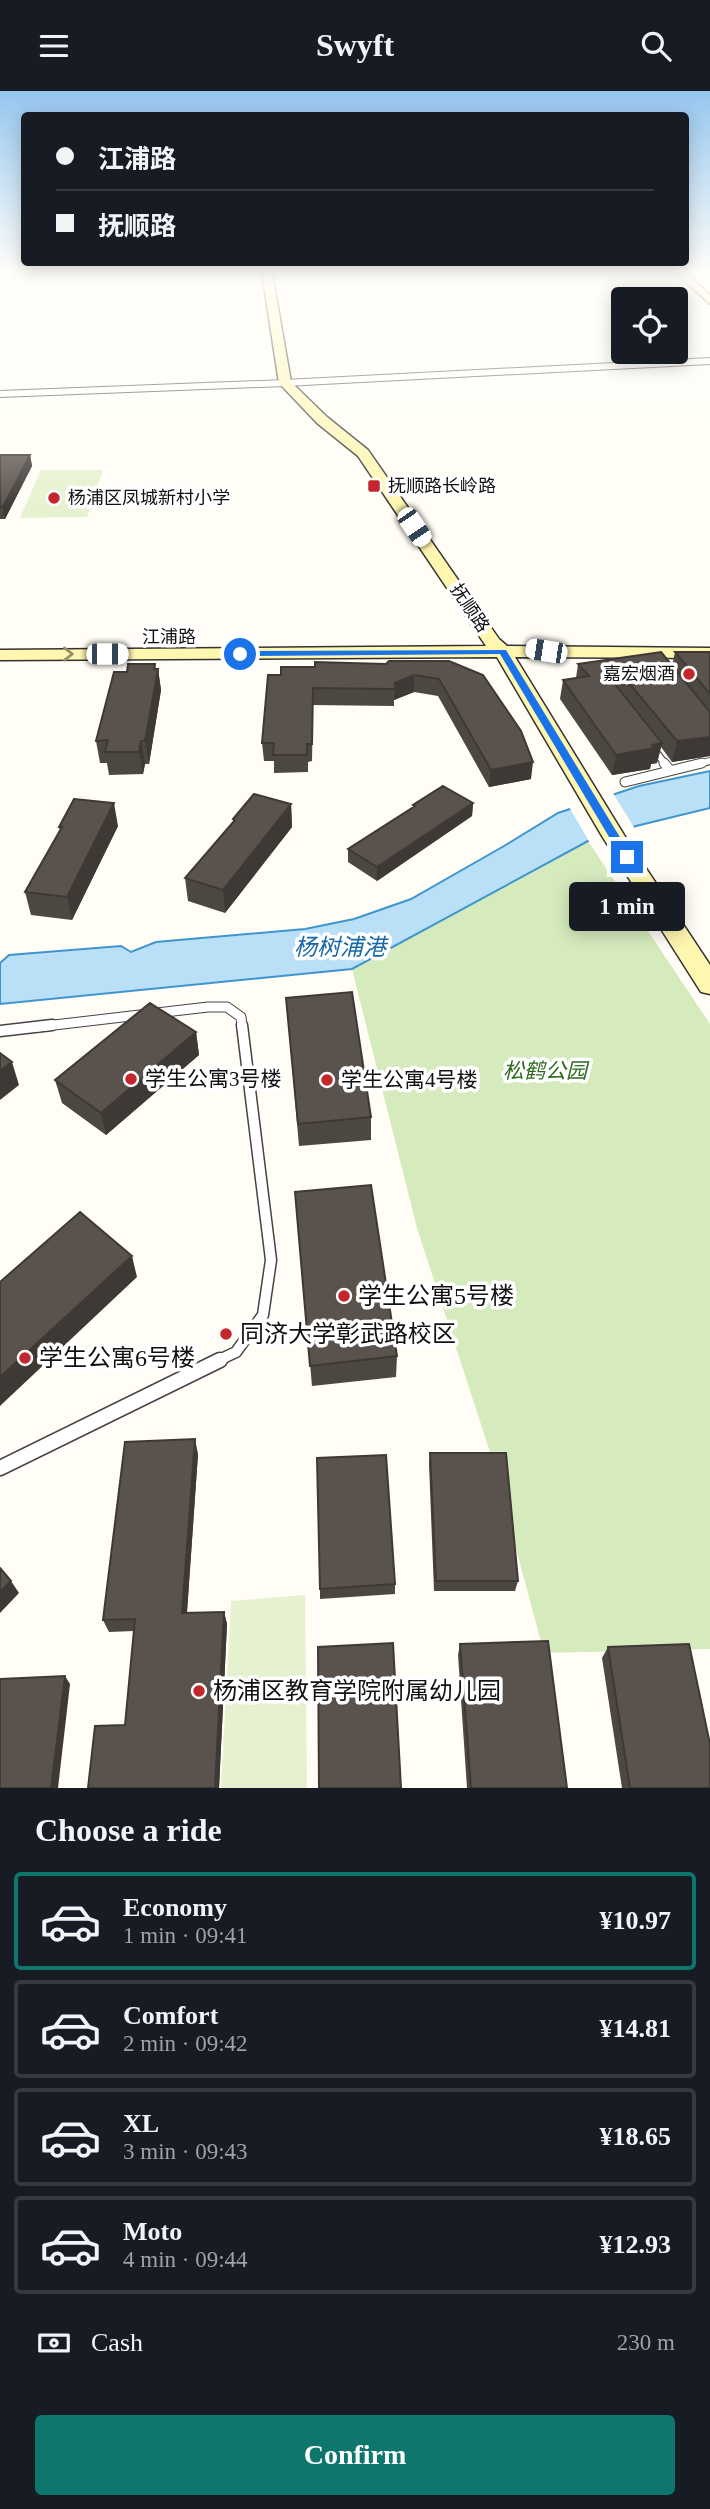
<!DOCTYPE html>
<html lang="en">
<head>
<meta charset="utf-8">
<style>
	body { margin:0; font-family:"Times New Roman","Noto Sans SC",serif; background:#242831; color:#f1f3f6; height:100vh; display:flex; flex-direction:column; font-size:26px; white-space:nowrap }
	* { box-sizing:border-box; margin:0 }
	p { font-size:23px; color:#9ea1a6 }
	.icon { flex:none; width:38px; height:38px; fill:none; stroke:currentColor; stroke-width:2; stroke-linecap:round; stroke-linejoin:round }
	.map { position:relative; height:1697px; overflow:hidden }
	.sheet { display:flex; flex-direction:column; background:#171b24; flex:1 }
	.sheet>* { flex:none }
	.top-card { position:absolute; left:21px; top:21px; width:668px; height:154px; border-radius:7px; box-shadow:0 4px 18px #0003; display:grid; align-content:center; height:154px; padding:0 35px; background:#171b24 }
	.buttons { position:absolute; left:611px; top:196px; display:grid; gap:14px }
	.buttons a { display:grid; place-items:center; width:77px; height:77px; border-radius:7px; background:#171b24; box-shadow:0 4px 18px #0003; font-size:35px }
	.end { position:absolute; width:32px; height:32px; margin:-16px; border:9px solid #1a73e8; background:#fff; box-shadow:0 0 0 4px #fff }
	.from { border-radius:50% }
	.bubble { position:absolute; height:49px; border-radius:7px; background:#171b24; box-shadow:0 4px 18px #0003; font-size:23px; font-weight:700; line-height:49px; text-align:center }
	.car { position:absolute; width:21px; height:42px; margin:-21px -10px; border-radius:9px; box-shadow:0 0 5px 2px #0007; background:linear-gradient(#fff 24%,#345 0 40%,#fff 0 76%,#345 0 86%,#fff 0) }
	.top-card b { display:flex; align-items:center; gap:24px; height:66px; font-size:26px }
	.top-card b+b { border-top:2px solid #363941 }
	.top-card i { width:18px; height:18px; background:#f1f3f6 }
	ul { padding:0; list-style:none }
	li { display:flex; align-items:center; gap:21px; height:98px; margin:0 14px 10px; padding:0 21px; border:4px solid #363941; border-radius:7px }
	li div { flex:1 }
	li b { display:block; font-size:26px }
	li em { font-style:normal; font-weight:700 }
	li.selected { border-color:#0f766e }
	li>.icon { width:63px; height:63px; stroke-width:1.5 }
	h2 { padding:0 35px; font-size:32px; line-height:84px }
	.pay { display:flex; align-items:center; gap:18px; height:77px; padding:0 35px; font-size:26px }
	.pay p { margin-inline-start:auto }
	.action { display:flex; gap:14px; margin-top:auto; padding:14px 35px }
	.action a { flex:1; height:80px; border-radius:7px; background:#0f766e; color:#fff; font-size:28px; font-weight:700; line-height:80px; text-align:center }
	header { display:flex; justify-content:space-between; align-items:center; height:91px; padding:0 35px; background:#171b24; font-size:32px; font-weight:700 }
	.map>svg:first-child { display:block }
</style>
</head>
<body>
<header><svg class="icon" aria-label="menu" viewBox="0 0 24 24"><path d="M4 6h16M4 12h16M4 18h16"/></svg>Swyft<svg class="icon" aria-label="search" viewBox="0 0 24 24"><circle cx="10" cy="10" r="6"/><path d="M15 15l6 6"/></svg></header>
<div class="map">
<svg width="710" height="1697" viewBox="0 0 710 1697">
	<rect width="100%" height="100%" fill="#fffdf5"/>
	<path fill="#d5ebbd" d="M588,750l122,183v625l-166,4 -53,-198 -74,-227 -65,-259z"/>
	<path fill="#e6f2cf" d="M41,379h62l-16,47 -67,1z
		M305,1504l2,193h-86l10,-187z"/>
	<path fill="#b9e0f7" stroke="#3f96cf" stroke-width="2" d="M710,680v37l-74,18 -48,15 -236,128 -352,35v-41l9,-8 112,-9 10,6 25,-10 149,-13 49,-10 57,-20 93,-53 54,-33 81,-27z"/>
	<path fill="#fffdf5" d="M613,702l22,36 -45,14 -21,-36z"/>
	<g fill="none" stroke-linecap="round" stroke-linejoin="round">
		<defs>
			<path id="lane-far3" d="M653,657l13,17
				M695,674l15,-4"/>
			<path id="lane-far2" d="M664,672l5,6
				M625,691l77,-19
				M37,936l171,-20h19l14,10 1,10"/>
			<path id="lane-far1" d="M0,940l52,-6
				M217,1270l19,-9 27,-37 8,-55 -29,-235"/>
			<path id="lane" d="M0,1377l220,-108"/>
			<path id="street" d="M710,267v6l-425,22 -285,11v-6l285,-11z"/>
			<path id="secondary" d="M262,182h10l19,109 36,35 41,33 131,189 8,7 203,2v10l-195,-1 109,178 86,130v29l-9,-2 -99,-156 -105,-179 -497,3v-10l486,-4 -128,-190 -41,-33 -38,-40z
				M676,182h10l24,22v9z"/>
		</defs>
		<use href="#lane-far3" stroke="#444" stroke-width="8"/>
		<use href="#lane-far2" stroke="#444" stroke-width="11"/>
		<use href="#lane-far1" stroke="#444" stroke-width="13"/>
		<use href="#lane" stroke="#444" stroke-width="17"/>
		<use href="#street" stroke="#444" stroke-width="2"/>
		<use href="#secondary" stroke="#333" stroke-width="3"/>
		<use href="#lane-far3" stroke="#fff" stroke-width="6"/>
		<use href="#lane-far2" stroke="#fff" stroke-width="9"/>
		<use href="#lane-far1" stroke="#fff" stroke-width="10"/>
		<use href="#lane" stroke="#fff" stroke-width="14"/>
		<use href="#street" fill="#fff" fill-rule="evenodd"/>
		<use href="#secondary" fill="#fff6b0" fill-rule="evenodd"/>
	</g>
	<path fill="#4d4742" d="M0,364h30l2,11 -27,53h-5z
		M675,561h35v104l-38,6 -11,-15 -4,16 -6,1 -1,5 -38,6 -52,-76 3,-19 13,-2 2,-14 94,2z
		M449,570l82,118 -42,8 -51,-91 -24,-4 -20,8v6l-81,-1 -1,56 -4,1v10l-34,1v-12h-10l-2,-18 19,-68 34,-8z
		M158,578l3,21 -12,74h-4l-2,10 -34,1 -2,-12h-7l-4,-22 31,-69z
		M473,712l-1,13 -95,65 -29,-19v-13l65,-42v-2z
		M291,713l1,23 -67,86 -37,-12 -3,-23 48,-56v-3z
		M118,735l-46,94 -41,-5 -6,-23 35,-62 -1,-3z
		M286,907l85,119v23l-72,6z
		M196,941l3,23 -93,80 -44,-32 -7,-23z
		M295,1101l102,164 -1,21 -84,9z
		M430,1362l88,128 -3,10h-81l-5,-127z
		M198,1363l-11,159 37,-1 3,12 -8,164h-131l37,-63 9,-94 -25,1 -6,-12z
		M395,1493v10l-75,5v-10z
		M460,1553l107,144h-100l-9,-133z
		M608,1556l102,141h-88l-20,-130z"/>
	<path fill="#3f3936" d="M30,364l2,11 -27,53 -2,-12z
		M155,573l2,12 1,-7 3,21 -12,74 -4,-23z
		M414,584v17l-20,8 1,-17z
		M710,646v19l-38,6 5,-21z
		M141,650l4,23 -2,10 -4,-22z
		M662,652l-5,20 -6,1 -1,5 -38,6 4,-20z
		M533,671l-2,17 -42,8 2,-17z
		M114,712l4,23 -46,94 -5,-23z
		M473,712l-1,13 -95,65v-14z
		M291,713l1,23 -67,86 -2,-23z
		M196,941l3,23 -93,80 -5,-22z
		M12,971l7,23 -19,15v-29z
		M132,1165l5,21 -137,129v-29z
		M195,1348l3,15 -12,171 -4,-12z
		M11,1490l8,12 -19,20v-21z
		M224,1521l3,12 -8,164h-4z
		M65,1585l5,8 -12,104h-7z"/>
	<path fill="#5a524d" stroke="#3f3936" stroke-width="2" d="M0,364h30l-27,52h-3z
		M661,561l49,60v25l-33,4 -62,-75 -8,-1 -1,8 56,70 -10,2 2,3 -38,7 -53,-75 26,-4 -11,-12z
		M675,561h35v42z
		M389,570h60l34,14 38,56 12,31 -42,8 -52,-91 -25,-4 -19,8v6l-82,-1 -1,56h-5v11h-34l1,-12h-12l6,-68h13v-8h34v-5l71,2z
		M128,573h27l-1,5h4l-13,72h-4l-2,11h-34l3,-12 -12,1 18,-69h13z
		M443,695l30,17 -96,64 -29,-18 67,-43 -2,-1z
		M254,703l37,10 -68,86 -38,-12 50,-58 -2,-1z
		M74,708l40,4 -47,94 -42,-5 37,-65h-3z
		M352,901l19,125 -73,7 -12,-126z
		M150,912l46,29 -95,81 -46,-33z
		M0,962l12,9 -12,9z
		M371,1094l26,171 -87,10 -15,-174z
		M80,1121l52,44 -132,121v-95z
		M195,1348l-13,174 42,-1 -9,176h-127l7,-62 30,-1 10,-106 -32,1 22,-178z
		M430,1362h76l12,128h-82z
		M386,1364l9,129 -75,5 -3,-131z
		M0,1477l11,13 -11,11z
		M548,1550l19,147h-96l-11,-144z
		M393,1552l8,145h-82l-1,-141z
		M689,1553l21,100v44h-80l-22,-141z
		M65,1585l-14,112h-51v-109z"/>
	<defs><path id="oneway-chevron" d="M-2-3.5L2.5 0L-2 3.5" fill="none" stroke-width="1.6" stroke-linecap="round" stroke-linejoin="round" transform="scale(1.75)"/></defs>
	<use stroke="#948f68" href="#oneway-chevron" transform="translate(68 563)"/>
	<linearGradient id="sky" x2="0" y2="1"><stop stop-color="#95c6ee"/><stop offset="0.43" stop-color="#fffefa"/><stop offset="1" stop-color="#fffefa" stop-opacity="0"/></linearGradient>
	<rect width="710" height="419" fill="url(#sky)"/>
	<path fill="#1a73e8" d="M506,559l126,207 -2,3 -9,-3 -121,-203 -260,2 -4,-2 4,-3z"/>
	<g fill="#c4262e" stroke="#fff" stroke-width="2.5">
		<rect x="367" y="388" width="14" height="14" rx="3.5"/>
		<circle cx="54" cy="407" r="7"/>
		<circle cx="689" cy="583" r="7"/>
		<circle cx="131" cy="988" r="7"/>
		<circle cx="327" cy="989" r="7"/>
		<circle cx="344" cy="1205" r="7"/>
		<circle cx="226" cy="1243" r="7"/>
		<circle cx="25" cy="1267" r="7"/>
		<circle cx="199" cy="1600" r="7"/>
	</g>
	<g text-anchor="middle" stroke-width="7" stroke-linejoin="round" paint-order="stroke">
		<g font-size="18" fill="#111" stroke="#fff" text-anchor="start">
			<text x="388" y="401">抚顺路长岭路</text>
			<text x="68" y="413">杨浦区凤城新村小学</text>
			<text x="675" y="589" text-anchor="end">嘉宏烟酒</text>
		</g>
		<g font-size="18" fill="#111" stroke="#fff">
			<text transform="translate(470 517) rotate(56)" y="6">抚顺路</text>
			<text x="169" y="552">江浦路</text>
		</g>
		<g font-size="21" font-style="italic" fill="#2f6b1f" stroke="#fff">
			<text x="545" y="987">松鹤公园</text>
		</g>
		<g font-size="21" fill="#111" stroke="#fff" text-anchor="start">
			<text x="145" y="995">学生公寓3号楼</text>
			<text x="341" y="996">学生公寓4号楼</text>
		</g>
		<g font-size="23" font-style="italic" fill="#1768a6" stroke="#fff">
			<text x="340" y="864">杨树浦港</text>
		</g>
		<g font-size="24" fill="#111" stroke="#fff" text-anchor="start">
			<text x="358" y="1213">学生公寓5号楼</text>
			<text x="240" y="1251">同济大学彰武路校区</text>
			<text x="39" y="1275">学生公寓6号楼</text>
			<text x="213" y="1608">杨浦区教育学院附属幼儿园</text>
		</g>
	</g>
</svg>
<div class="buttons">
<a><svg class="icon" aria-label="locate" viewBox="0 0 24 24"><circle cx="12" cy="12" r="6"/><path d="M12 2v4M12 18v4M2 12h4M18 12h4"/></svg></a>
</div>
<i class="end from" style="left:240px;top:563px"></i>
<i class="end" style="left:627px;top:766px"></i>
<div class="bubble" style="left:569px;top:791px;width:116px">1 min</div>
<i class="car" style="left:414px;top:436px;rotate:146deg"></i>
<i class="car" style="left:546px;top:560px;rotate:279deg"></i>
<i class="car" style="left:107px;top:563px;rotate:90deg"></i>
<div class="top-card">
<b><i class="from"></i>江浦路</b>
<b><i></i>抚顺路</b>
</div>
</div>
<section class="sheet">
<h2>Choose a ride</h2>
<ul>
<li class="selected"><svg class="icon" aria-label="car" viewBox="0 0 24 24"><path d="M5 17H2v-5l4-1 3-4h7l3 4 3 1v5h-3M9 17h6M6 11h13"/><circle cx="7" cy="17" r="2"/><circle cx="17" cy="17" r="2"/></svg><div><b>Economy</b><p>1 min · 09:41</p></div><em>¥10.97</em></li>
<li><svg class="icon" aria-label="car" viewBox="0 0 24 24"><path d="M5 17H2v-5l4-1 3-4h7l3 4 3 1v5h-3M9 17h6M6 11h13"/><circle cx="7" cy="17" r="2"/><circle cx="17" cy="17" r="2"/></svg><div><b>Comfort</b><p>2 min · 09:42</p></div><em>¥14.81</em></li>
<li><svg class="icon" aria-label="car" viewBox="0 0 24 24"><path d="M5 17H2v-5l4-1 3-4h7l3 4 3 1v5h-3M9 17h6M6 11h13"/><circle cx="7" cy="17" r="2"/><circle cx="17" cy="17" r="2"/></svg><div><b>XL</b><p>3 min · 09:43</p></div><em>¥18.65</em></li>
<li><svg class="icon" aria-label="car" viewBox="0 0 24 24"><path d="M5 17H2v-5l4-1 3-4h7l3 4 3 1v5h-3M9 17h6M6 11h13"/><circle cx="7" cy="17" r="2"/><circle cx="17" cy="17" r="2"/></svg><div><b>Moto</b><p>4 min · 09:44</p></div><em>¥12.93</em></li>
</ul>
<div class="pay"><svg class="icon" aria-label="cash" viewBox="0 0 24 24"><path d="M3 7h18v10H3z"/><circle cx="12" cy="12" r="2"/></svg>Cash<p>230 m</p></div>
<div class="action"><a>Confirm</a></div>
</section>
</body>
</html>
